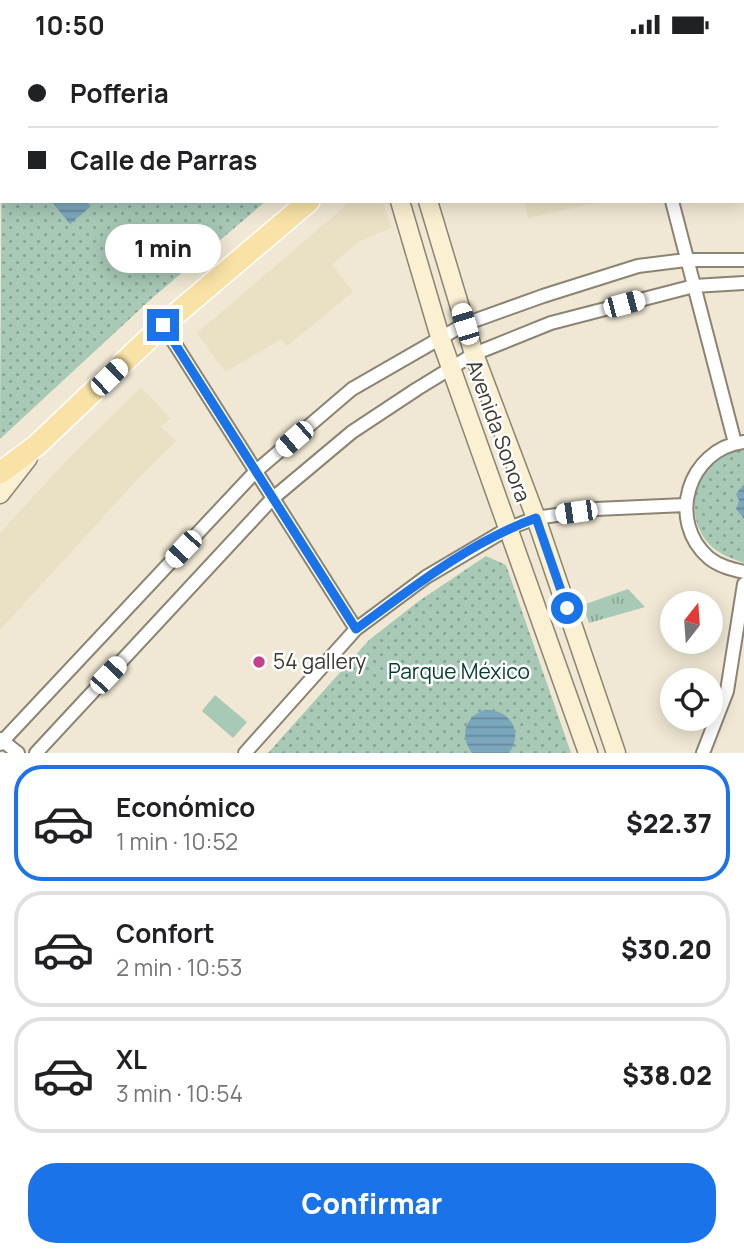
<!DOCTYPE html>
<html lang="es">
<head>
<meta charset="utf-8">
<style>
	body { margin:0; font-family:Manrope,sans-serif; background:#f6f6f6; color:#202124; height:100vh; display:flex; flex-direction:column; font-size:26px; white-space:nowrap }
	* { box-sizing:border-box; margin:0 }
	p { font-size:23px; color:#757577 }
	.icon { flex:none; width:38px; height:38px; fill:none; stroke:currentColor; stroke-width:2; stroke-linecap:round; stroke-linejoin:round }
	.map { position:relative; height:704px; overflow:hidden }
	.panel { display:flex; flex-direction:column; background:#fff; flex:1 }
	.panel>* { flex:none }
	.hud { position:absolute; left:0px; top:0px; width:746px; height:154px; box-shadow:0 4px 18px #0003; display:grid; align-content:center; height:154px; padding:0 28px; background:#fff }
	.needle { width:46px; rotate:17deg }
	.controls { position:absolute; left:660px; top:542px; display:grid; gap:14px }
	.controls a { display:grid; place-items:center; width:63px; height:63px; border-radius:50%; background:#fff; box-shadow:0 4px 18px #0003; font-size:35px }
	.end { position:absolute; width:32px; height:32px; margin:-16px; border:9px solid #1a73e8; background:#fff; box-shadow:0 0 0 4px #fff }
	.from { border-radius:50% }
	.bubble { position:absolute; height:49px; border-radius:24px; background:#fff; box-shadow:0 4px 18px #0003; font-size:23px; font-weight:800; line-height:49px; text-align:center }
	.car { position:absolute; width:21px; height:42px; margin:-21px -10px; border-radius:9px; box-shadow:0 0 5px 2px #0007; background:linear-gradient(#fff 24%,#345 0 40%,#fff 0 76%,#345 0 86%,#fff 0) }
	.hud b { display:flex; align-items:center; gap:24px; height:66px; font-size:26px }
	.hud b+b { border-top:2px solid #e0e0e0 }
	.hud i { width:18px; height:18px; background:#202124 }
	ul { padding:12px 0 0; list-style:none }
	li { display:flex; align-items:center; gap:21px; height:116px; margin:0 14px 10px; padding:0 14px; border:4px solid #e0e0e0; border-radius:28px }
	li div { flex:1 }
	li b { display:block; font-size:26px }
	li em { font-style:normal; font-weight:800 }
	li.active { border-color:#1a73e8 }
	li>.icon { width:63px; height:63px; stroke-width:1.5 }
	.primary-button { display:flex; gap:14px; margin-top:auto; padding:14px 28px }
	.primary-button a { flex:1; height:80px; border-radius:28px; background:#1a73e8; color:#fff; font-size:28px; font-weight:800; line-height:80px; text-align:center }
	.status { display:flex; justify-content:space-between; align-items:center; height:49px; padding:0 35px; background:#fff; direction:ltr }
	.status svg { height:19px; fill:currentColor }
	.map>svg:first-child { display:block }
</style>
</head>
<body>
<div class="status"><b>10:50</b><svg viewBox="0 0 49 12"><path d="M0 12V9h3v3zM5 12V6h3v6zM10 12V3h3v9zM15 12V0h3v12zM26 1h20v11H26zM47 4h2v5h-2z"/></svg></div>
<div class="map">
<svg width="744" height="704" viewBox="0 0 744 704">
	<defs>
		<pattern id="grass-tufts" width="24" height="20" patternUnits="userSpaceOnUse" patternTransform="scale(1.75)"><rect width="24" height="20" fill="#a7c9b6"/><path d="M3 7l-1-3M5 7V3M7 7l1-3M15 17l-1-3M17 17v-4M19 17l1-3" fill="none" stroke="#89a494"/></pattern>
		<pattern id="park-dots" width="8" height="8" patternUnits="userSpaceOnUse" patternTransform="scale(1.75)"><rect width="8" height="8" fill="#a7c9b6"/><path d="M2 2h.1M6 6h.1" fill="none" stroke="#89a494" stroke-width="1.8" stroke-linecap="round"/></pattern>
		<pattern id="water-rules" width="6" height="5" patternUnits="userSpaceOnUse" patternTransform="scale(1.75)"><rect width="6" height="5" fill="#7ba7bd"/><path d="M0 2.5h6" fill="none" stroke="#66899a"/></pattern>
	</defs>
	<rect width="100%" height="100%" fill="#f0e8d4"/>
	<path fill="#eae0c4" d="M351,152h31l10,27 -32,13 -28,23 21,28 -66,54 -6,-7 -56,33 -28,-39z
		M524,152h70l1,2 -67,15z
		M141,338l30,32 -11,7 16,15 -39,39 -137,150v-97l67,-73z"/>
	<path fill="url(#grass-tufts)" d="M628,540l17,18 -56,16 -6,-18z"/>
	<path fill="url(#park-dots)" d="M79,0h252v2h-256z
		M392,0h123l-123,2z
		M2,42v110h264l-116,99 -150,139z
		M744,397v117c-13,-5 -24,-8 -34,-18 -33,-35 -10,-90 34,-99z
		M486,507l20,9 65,188h-303l101,-113 50,-39z"/>
	<path fill="#a7c9b6" d="M215,646l32,27 -14,16 -31,-27z"/>
	<path fill="url(#water-rules)" d="M51,152h35l5,5 -21,18z
		M744,435v35l-8,-10 3,-8 -3,-7z
		M485,661c25,-1 39,22 24,43h-37c-13,-17 -7,-37 13,-43z"/>
	<g fill="none" stroke-linecap="round" stroke-linejoin="round">
		<defs>
			<path id="street" d="M672,152l63,242
				M163,276l193,304
				M744,393c-56,7 -78,79 -35,116 10,8 22,11 35,14
				M0,690l18,14
				M0,695l255,-272 97,-83 113,-65 78,-28 95,-30 48,-6h58
				M36,704l236,-254 80,-67 65,-43 57,-35 77,-31 143,-37 50,-3
				M245,704l111,-124 70,-52 83,-49 27,-10 60,-9 89,-4
				M703,704l24,-62 17,-107"/>
			<path id="secondary" d="M352,0l1,2
				M379,0l1,2
				M9,2l2,-2
				M400,152l40,136 148,416
				M428,152l46,153 62,164 80,235
				M0,445l28,-36"/>
			<path id="primary" d="M696,0l1,2
				M715,0l18,2
				M535,2l2,-2
				M0,424l37,-28 126,-120 146,-124"/>
		</defs>
		<use href="#street" stroke="#8b8472" stroke-width="16"/>
		<use href="#secondary" stroke="#8b8472" stroke-width="21"/>
		<use href="#primary" stroke="#fff" stroke-width="24"/>
		<use href="#street" stroke="#fff" stroke-width="12"/>
		<use href="#secondary" stroke="#fcf0d2" stroke-width="18"/>
		<use href="#primary" stroke="#f9e2a6" stroke-width="21"/>
	</g>
	<g fill="none" stroke-linecap="round" stroke-linejoin="round">
		<path stroke="#1a73e8" stroke-width="9" d="M163,276l193,304c56,-41 114,-87 180,-111l31,90"/>
	</g>
	<circle fill="#c3428b" stroke="#fff" stroke-width="2.5" cx="259" cy="613" r="7"/>
	<g text-anchor="middle" stroke-width="5" stroke-linejoin="round" paint-order="stroke">
		<g font-size="21" fill="#3b3830" stroke="#fff">
			<text transform="translate(498 382) rotate(70)" y="7">Avenida Sonora</text>
		</g>
		<g font-size="21" fill="#3b3830" stroke="#fff" text-anchor="start">
			<text x="273" y="620">54 gallery</text>
		</g>
		<g font-size="21" fill="#023e28" stroke="#fff">
			<text x="459" y="630">Parque México</text>
		</g>
	</g>
</svg>
<div class="controls">
<a><svg class="needle" viewBox="-14 -14 28 28"><path d="M0-13l5 13h-10z" fill="#e53935"/><path d="M0 13l5-13h-10z" fill="#757577"/></svg></a>
<a><svg class="icon" aria-label="locate" viewBox="0 0 24 24"><circle cx="12" cy="12" r="6"/><path d="M12 2v4M12 18v4M2 12h4M18 12h4"/></svg></a>
</div>
<i class="end from" style="left:567px;top:559px"></i>
<i class="end" style="left:163px;top:276px"></i>
<div class="bubble" style="left:105px;top:175px;width:116px">1 min</div>
<i class="car" style="left:624px;top:255px;rotate:75deg"></i>
<i class="car" style="left:465px;top:275px;rotate:343deg"></i>
<i class="car" style="left:109px;top:328px;rotate:46deg"></i>
<i class="car" style="left:294px;top:390px;rotate:229deg"></i>
<i class="car" style="left:576px;top:463px;rotate:262deg"></i>
<i class="car" style="left:183px;top:500px;rotate:223deg"></i>
<i class="car" style="left:108px;top:626px;rotate:43deg"></i>
<div class="hud">
<b><i class="from"></i>Pofferia</b>
<b><i></i>Calle de Parras</b>
</div>
</div>
<section class="panel">
<ul>
<li class="active"><svg class="icon" aria-label="car" viewBox="0 0 24 24"><path d="M5 17H2v-5l4-1 3-4h7l3 4 3 1v5h-3M9 17h6M6 11h13"/><circle cx="7" cy="17" r="2"/><circle cx="17" cy="17" r="2"/></svg><div><b>Económico</b><p>1 min · 10:52</p></div><em>$22.37</em></li>
<li><svg class="icon" aria-label="car" viewBox="0 0 24 24"><path d="M5 17H2v-5l4-1 3-4h7l3 4 3 1v5h-3M9 17h6M6 11h13"/><circle cx="7" cy="17" r="2"/><circle cx="17" cy="17" r="2"/></svg><div><b>Confort</b><p>2 min · 10:53</p></div><em>$30.20</em></li>
<li><svg class="icon" aria-label="car" viewBox="0 0 24 24"><path d="M5 17H2v-5l4-1 3-4h7l3 4 3 1v5h-3M9 17h6M6 11h13"/><circle cx="7" cy="17" r="2"/><circle cx="17" cy="17" r="2"/></svg><div><b>XL</b><p>3 min · 10:54</p></div><em>$38.02</em></li>
</ul>
<div class="primary-button"><a>Confirmar</a></div>
</section>
</body>
</html>
